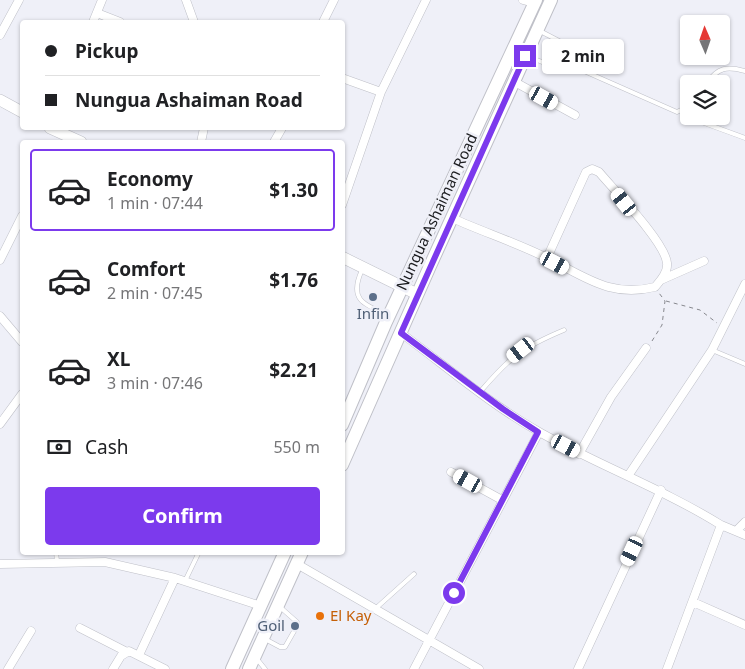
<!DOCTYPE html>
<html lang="en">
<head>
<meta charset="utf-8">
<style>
	body { margin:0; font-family:"Noto Sans",sans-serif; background:#f2f2f2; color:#202124; height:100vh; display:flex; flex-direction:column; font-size:19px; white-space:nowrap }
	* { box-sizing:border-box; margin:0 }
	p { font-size:16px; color:#757577 }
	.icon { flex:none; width:28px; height:28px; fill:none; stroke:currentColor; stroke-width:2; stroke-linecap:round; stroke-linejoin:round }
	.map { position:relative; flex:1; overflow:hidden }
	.details { position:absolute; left:20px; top:140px; width:325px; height:415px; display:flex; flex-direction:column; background:#fff; border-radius:5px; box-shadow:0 1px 4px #0004 }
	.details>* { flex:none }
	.banner { position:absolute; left:20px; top:20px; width:325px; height:110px; border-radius:5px; box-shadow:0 1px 4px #0004; display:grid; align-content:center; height:110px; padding:0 25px; background:#fff }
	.needle { width:32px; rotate:358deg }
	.controls { position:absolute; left:680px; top:15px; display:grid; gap:10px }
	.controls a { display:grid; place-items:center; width:50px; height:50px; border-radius:5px; background:#fff; box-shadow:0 1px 4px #0004; font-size:25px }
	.end { position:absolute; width:22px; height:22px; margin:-11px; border:6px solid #7c3aed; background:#fff; box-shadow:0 0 0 2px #fff }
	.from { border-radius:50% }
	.bubble { position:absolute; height:35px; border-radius:5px; background:#fff; box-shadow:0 1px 4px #0004; font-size:16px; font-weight:700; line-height:35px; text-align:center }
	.car { position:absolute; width:15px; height:30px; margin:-15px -8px; border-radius:6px; box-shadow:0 0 4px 1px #0007; background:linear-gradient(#fff 24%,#345 0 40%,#fff 0 76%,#345 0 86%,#fff 0) }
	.banner b { display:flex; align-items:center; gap:18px; height:48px; font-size:19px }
	.banner b+b { border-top:1px solid #e0e0e0 }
	.banner i { width:12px; height:12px; background:#202124 }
	ul { padding:9px 0 0; list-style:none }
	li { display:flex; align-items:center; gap:15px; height:82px; margin:0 10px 8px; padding:0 15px; border:2px solid transparent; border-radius:5px }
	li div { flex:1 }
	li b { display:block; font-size:19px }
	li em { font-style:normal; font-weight:700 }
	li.current { border-color:#7c3aed }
	li>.icon { width:45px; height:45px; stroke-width:1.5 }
	.pay { display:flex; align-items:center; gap:12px; height:55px; padding:0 25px; font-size:19px }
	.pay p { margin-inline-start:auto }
	.action { display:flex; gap:10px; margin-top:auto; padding:10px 25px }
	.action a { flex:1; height:58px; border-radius:5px; background:#7c3aed; color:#fff; font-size:20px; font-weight:700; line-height:58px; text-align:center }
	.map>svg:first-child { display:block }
</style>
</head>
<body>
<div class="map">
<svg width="745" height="669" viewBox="0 0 745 669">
	<rect width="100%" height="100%" fill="#eff0f8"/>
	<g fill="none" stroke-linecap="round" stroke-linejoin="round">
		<defs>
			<path id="lane" d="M527,56l25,10 6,-3 8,-16 -1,-3 -25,-13
				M559,60l118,52 12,-6
				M706,84c12,-17 21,-18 39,-13
				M696,120l49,18
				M362,270c-13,28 0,35 25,44
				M712,350l33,14
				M480,392c30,-35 41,-44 84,-62
				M56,552l1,9
				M185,581l14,-29
				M375,609l39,-35
				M265,639l15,8h5l12,-21v-4l-17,-15
				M257,659l8,10"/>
			<path id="street" d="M186,0l8,22
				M523,0l11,3
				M97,13l23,9
				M93,22l9,-22
				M323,22l11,-22
				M0,35l19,-35
				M342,78l39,14
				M513,81l62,34
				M201,142l3,-14
				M274,142l8,-14
				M342,205l39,-113 45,-92
				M452,218c31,14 65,25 95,40 39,19 63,40 108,29 6,-7 13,-15 12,-24 -2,-21 -53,-73 -68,-91l-7,-3 -6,3 -39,86
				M0,260l22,-44
				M661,280l43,-19
				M0,316l22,26
				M401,333c46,34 90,72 140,100 59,33 122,56 180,92l-54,144
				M0,424l22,-30
				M579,454l32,-57 35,-49
				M451,472l51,28
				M628,476l84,-126 33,-66
				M721,525l24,10
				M737,530l8,-8
				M0,564l105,-2 70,16 86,28
				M297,564l182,105
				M693,602l52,23
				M80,628l45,23
				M139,655l36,-77
				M8,669l23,-38
				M113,669l8,-13 8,-5 36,18
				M414,669l125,-237
				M578,669l83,-179"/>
			<path id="secondary" d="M0,100l22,12
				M50,128l31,14
				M342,257l75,37"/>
			<path id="primary" d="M342,425l44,-103 150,-322
				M342,465l88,-199 121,-266
				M232,669l53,-117
				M249,669l53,-117"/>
		</defs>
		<use href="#lane" stroke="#bfc0c8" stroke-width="5"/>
		<use href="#street" stroke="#bfc0c8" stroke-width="9"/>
		<use href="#secondary" stroke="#bfc0c8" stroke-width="12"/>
		<use href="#primary" stroke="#bfc0c8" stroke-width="14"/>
		<path stroke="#87888e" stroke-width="1" stroke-dasharray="4 4" stroke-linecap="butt" d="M666,301l34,9 17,13
			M652,341l10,-16 3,-24 -6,-8"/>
		<use href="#lane" stroke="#fff" stroke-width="4"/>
		<use href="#street" stroke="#fff" stroke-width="8"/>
		<use href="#secondary" stroke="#fff" stroke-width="11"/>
		<use href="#primary" stroke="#fff" stroke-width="12"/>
	</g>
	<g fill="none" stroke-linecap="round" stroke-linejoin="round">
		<path stroke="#7c3aed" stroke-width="6" d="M454,593l84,-161 -35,-23 -102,-76 124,-277"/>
	</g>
	<g fill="#5c6f8a" stroke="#eff0f8" stroke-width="2">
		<circle cx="373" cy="297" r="5"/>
		<circle cx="295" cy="626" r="5"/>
	</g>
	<circle fill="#e8710a" stroke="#eff0f8" stroke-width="2" cx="320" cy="616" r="5"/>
	<g text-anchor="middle" stroke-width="5" stroke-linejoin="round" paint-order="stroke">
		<g font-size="15" fill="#1b1c1f" stroke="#eff0f8">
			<text transform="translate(437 212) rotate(-65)" y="5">Nungua Ashaiman Road</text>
		</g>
		<g font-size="15" fill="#4e5e75" stroke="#eff0f8">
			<text x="373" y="319">Infin</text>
			<text x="285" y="631" text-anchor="end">Goil</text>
		</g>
		<g font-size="15" fill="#c56008" stroke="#eff0f8" text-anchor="start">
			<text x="330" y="621">El Kay</text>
		</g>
	</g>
</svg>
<div class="controls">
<a><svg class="needle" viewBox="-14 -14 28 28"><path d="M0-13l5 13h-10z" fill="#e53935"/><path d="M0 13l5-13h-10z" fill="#757577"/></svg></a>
<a><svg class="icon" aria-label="layers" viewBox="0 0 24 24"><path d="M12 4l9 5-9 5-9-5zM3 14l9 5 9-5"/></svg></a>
</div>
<i class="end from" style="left:454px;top:593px"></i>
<i class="end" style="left:525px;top:56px"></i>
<div class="bubble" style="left:542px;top:39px;width:82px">2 min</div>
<i class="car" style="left:544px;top:98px;rotate:119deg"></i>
<i class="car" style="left:624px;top:202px;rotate:321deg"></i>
<i class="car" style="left:555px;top:263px;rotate:118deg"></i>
<i class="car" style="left:521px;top:350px;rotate:232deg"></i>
<i class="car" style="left:566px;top:446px;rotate:118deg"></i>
<i class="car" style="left:468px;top:481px;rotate:299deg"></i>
<i class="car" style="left:632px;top:551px;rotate:205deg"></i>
<div class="banner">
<b><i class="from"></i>Pickup</b>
<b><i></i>Nungua Ashaiman Road</b>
</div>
<section class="details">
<ul>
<li class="current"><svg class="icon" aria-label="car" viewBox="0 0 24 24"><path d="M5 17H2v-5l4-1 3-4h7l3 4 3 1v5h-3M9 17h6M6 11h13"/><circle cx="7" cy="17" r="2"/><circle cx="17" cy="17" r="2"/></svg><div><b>Economy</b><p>1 min · 07:44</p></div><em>$1.30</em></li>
<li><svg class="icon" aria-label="car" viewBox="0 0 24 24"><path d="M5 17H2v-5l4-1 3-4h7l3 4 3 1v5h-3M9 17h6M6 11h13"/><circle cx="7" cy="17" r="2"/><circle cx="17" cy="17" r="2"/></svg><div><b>Comfort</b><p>2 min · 07:45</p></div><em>$1.76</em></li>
<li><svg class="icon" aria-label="car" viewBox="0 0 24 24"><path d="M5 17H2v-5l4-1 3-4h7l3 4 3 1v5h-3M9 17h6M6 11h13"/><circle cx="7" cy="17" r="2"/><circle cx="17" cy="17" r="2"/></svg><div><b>XL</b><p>3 min · 07:46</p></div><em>$2.21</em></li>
</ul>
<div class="pay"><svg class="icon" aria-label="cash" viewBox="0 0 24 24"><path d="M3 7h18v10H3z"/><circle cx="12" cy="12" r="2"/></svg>Cash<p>550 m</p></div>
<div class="action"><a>Confirm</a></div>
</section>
</div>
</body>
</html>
